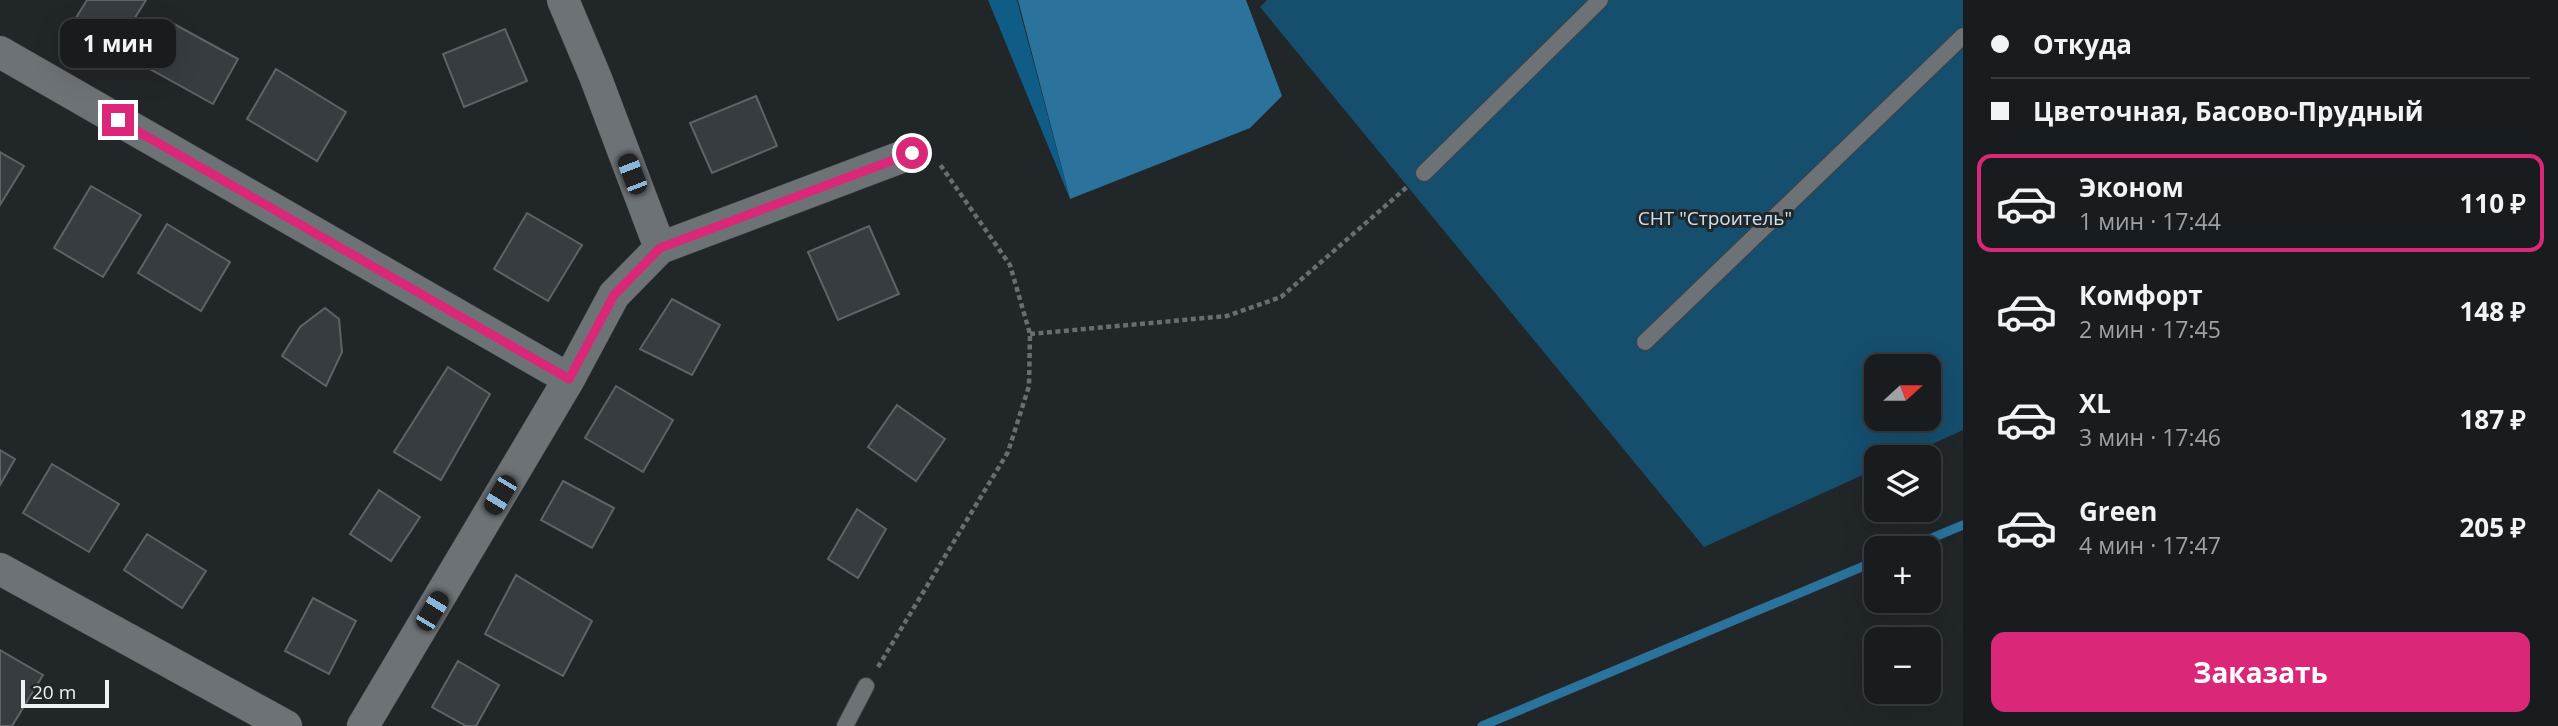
<!DOCTYPE html>
<html lang="ru">
<head>
<meta charset="utf-8">
<style>
	body { margin:0; font-family:"Open Sans",sans-serif; background:#26292c; color:#f1f3f6; height:100vh; display:flex; flex-direction:column; font-size:26px; white-space:nowrap }
	* { box-sizing:border-box; margin:0 }
	p { font-size:23px; color:#9fa1a4 }
	.icon { flex:none; width:38px; height:38px; fill:none; stroke:currentColor; stroke-width:2; stroke-linecap:round; stroke-linejoin:round }
	.map { position:relative; flex:1; overflow:hidden }
	.sheet { display:flex; flex-direction:column; background:#191c1f; width:595px }
	.sheet>* { flex:none }
	.hud { display:grid; align-content:center; height:154px; padding:0 28px; background:#191c1f }
	.needle { width:46px; rotate:69deg }
	.tools { position:absolute; left:1864px; top:354px; display:grid; gap:14px }
	.tools a { display:grid; place-items:center; width:77px; height:77px; border-radius:14px; background:#191c1f; box-shadow:0 7px 28px #0002,0 0 0 2px #373a3d; font-size:35px }
	.scale { position:absolute; left:21px; bottom:18px; width:88px; box-sizing:border-box; padding-left:7px; border:4px solid #eff2f4; border-top:0; font-size:19px; line-height:24px; white-space:nowrap; color:#eff2f4; -webkit-text-stroke:5px #212629; paint-order:stroke }
	.end { position:absolute; width:32px; height:32px; margin:-16px; border:9px solid #db2777; background:#fff; box-shadow:0 0 0 4px #fff }
	.from { border-radius:50% }
	.bubble { position:absolute; height:49px; border-radius:14px; background:#191c1f; box-shadow:0 7px 28px #0002,0 0 0 2px #373a3d; font-size:23px; font-weight:700; line-height:49px; text-align:center }
	.car { position:absolute; width:21px; height:42px; margin:-21px -10px; border-radius:9px; box-shadow:0 0 5px 2px #0007; background:linear-gradient(#222 24%,#8ab4d8 0 40%,#222 0 76%,#8ab4d8 0 86%,#222 0) }
	.hud b { display:flex; align-items:center; gap:24px; height:66px; font-size:26px }
	.hud b+b { border-top:2px solid #373a3d }
	.hud i { width:18px; height:18px; background:#f1f3f6 }
	ul { padding:0; list-style:none }
	li { display:flex; align-items:center; gap:21px; height:98px; margin:0 14px 10px; padding:0 14px; border:4px solid transparent; border-radius:14px }
	li div { flex:1 }
	li b { display:block; font-size:26px }
	li em { font-style:normal; font-weight:700 }
	li.selected { border-color:#db2777 }
	li>.icon { width:63px; height:63px; stroke-width:1.5 }
	.cta { display:flex; gap:14px; margin-top:auto; padding:14px 28px }
	.cta a { flex:1; height:80px; border-radius:14px; background:#db2777; color:#fff; font-size:28px; font-weight:700; line-height:80px; text-align:center }
	main { display:flex; flex:1; min-height:0 }
	.map>svg:first-child { display:block }
</style>
</head>
<body>
<main>
<div class="map">
<svg width="1963" height="726" viewBox="0 0 1963 726">
	<rect width="100%" height="100%" fill="#212629"/>
	<path fill="#164e6e" fill-rule="evenodd" d="M1267,0h696v430l-59,27h-28v12l-172,78 -444,-540zM1876,366h52v52h-52z"/>
	<path fill="#0f5d86" d="M988,0h29l53,199z"/>
	<path fill="#2b729c" d="M1018,0h228l36,96 -32,32 -180,71z"/>
	<g fill="none" stroke-linecap="round" stroke-linejoin="round">
		<path stroke="#2b729c" stroke-width="9" d="M1908,548l55,-23
			M1482,726l394,-165"/>
	</g>
	<path fill="#373c40" stroke="#5e6367" stroke-width="2" d="M87,0h59l-33,53 -42,-27z
		M174,24l64,35 -25,45 -63,-35z
		M505,29l22,52 -63,26 -21,-53z
		M276,69l70,43 -29,49 -70,-42z
		M756,96l21,50 -65,27 -22,-50z
		M0,152l24,14 -24,39z
		M91,186l50,29 -38,62 -49,-29z
		M527,213l55,32 -34,56 -54,-32z
		M167,224l63,38 -29,49 -63,-38z
		M869,226l30,68 -61,26 -30,-68z
		M672,299l48,26 -28,50 -52,-26z
		M325,308l14,11 3,33 -16,34 -44,-30 18,-29z
		M448,367l42,27 -49,86 -47,-28z
		M616,386l57,34 -30,52 -58,-34z
		M897,405l48,34 -29,42 -48,-34z
		M0,450l15,9 -15,26z
		M52,464l67,40 -30,48 -66,-39z
		M563,481l51,27 -22,40 -51,-28z
		M379,490l41,27 -29,44 -41,-27z
		M857,509l29,20 -28,49 -30,-19z
		M147,534l59,37 -24,37 -58,-38z
		M516,575l76,46 -29,55 -78,-42z
		M313,598l43,23 -27,53 -44,-23z
		M0,650l43,25 -31,51h-12z
		M458,661l41,24 -23,41h-10l-34,-19z"/>
	<g fill="none" stroke-linecap="round" stroke-linejoin="round">
		<defs>
			<path id="service" d="M1424,173l176,-173
				M1645,342l318,-306
				M845,726l21,-40"/>
			<path id="minor" d="M0,52l569,327
				M660,248l252,-95
				M0,569l286,157
				M363,726l206,-347 45,-84 46,-47 -65,-172 -32,-76"/>
		</defs>
		<use href="#service" stroke="#3d4144" stroke-width="18"/>
		<use href="#minor" stroke="#3d4144" stroke-width="33"/>
		<path stroke="#696d70" stroke-width="4.5" stroke-dasharray="5 3.5" stroke-linecap="butt" d="M1030,334l197,-18 54,-19 126,-110
			M878,667l130,-215 21,-66 1,-52 -20,-69 -71,-102"/>
		<use href="#service" stroke="#6d7276" stroke-width="16"/>
		<use href="#minor" stroke="#6d7276" stroke-width="32"/>
	</g>
	<g fill="none" stroke-linecap="round" stroke-linejoin="round">
		<path stroke="#db2777" stroke-width="9" d="M118,120l451,259 45,-84 46,-47 252,-95"/>
	</g>
	<g text-anchor="middle" stroke-width="6" stroke-linejoin="round" paint-order="stroke">
		<g font-size="19" fill="#cee3f2" stroke="#212629">
			<text x="1715" y="225">СНТ "Строитель"</text>
		</g>
	</g>
</svg>
<div class="tools">
<a><svg class="needle" viewBox="-14 -14 28 28"><path d="M0-13l5 13h-10z" fill="#e53935"/><path d="M0 13l5-13h-10z" fill="#9fa1a4"/></svg></a>
<a><svg class="icon" aria-label="layers" viewBox="0 0 24 24"><path d="M12 4l9 5-9 5-9-5zM3 14l9 5 9-5"/></svg></a>
<a>+</a>
<a>−</a>
</div>
<div class="scale">20 m</div>
<i class="end from" style="left:912px;top:153px"></i>
<i class="end" style="left:118px;top:120px"></i>
<div class="bubble" style="left:60px;top:19px;width:116px">1 мин</div>
<i class="car" style="left:632px;top:174px;rotate:339deg"></i>
<i class="car" style="left:500px;top:495px;rotate:211deg"></i>
<i class="car" style="left:432px;top:611px;rotate:31deg"></i>
</div>
<section class="sheet">
<div class="hud">
<b><i class="from"></i>Откуда</b>
<b><i></i>Цветочная, Басово-Прудный</b>
</div>
<ul>
<li class="selected"><svg class="icon" aria-label="car" viewBox="0 0 24 24"><path d="M5 17H2v-5l4-1 3-4h7l3 4 3 1v5h-3M9 17h6M6 11h13"/><circle cx="7" cy="17" r="2"/><circle cx="17" cy="17" r="2"/></svg><div><b>Эконом</b><p>1 мин · 17:44</p></div><em>110 ₽</em></li>
<li><svg class="icon" aria-label="car" viewBox="0 0 24 24"><path d="M5 17H2v-5l4-1 3-4h7l3 4 3 1v5h-3M9 17h6M6 11h13"/><circle cx="7" cy="17" r="2"/><circle cx="17" cy="17" r="2"/></svg><div><b>Комфорт</b><p>2 мин · 17:45</p></div><em>148 ₽</em></li>
<li><svg class="icon" aria-label="car" viewBox="0 0 24 24"><path d="M5 17H2v-5l4-1 3-4h7l3 4 3 1v5h-3M9 17h6M6 11h13"/><circle cx="7" cy="17" r="2"/><circle cx="17" cy="17" r="2"/></svg><div><b>XL</b><p>3 мин · 17:46</p></div><em>187 ₽</em></li>
<li><svg class="icon" aria-label="car" viewBox="0 0 24 24"><path d="M5 17H2v-5l4-1 3-4h7l3 4 3 1v5h-3M9 17h6M6 11h13"/><circle cx="7" cy="17" r="2"/><circle cx="17" cy="17" r="2"/></svg><div><b>Green</b><p>4 мин · 17:47</p></div><em>205 ₽</em></li>
</ul>
<div class="cta"><a>Заказать</a></div>
</section>
</main>
</body>
</html>
